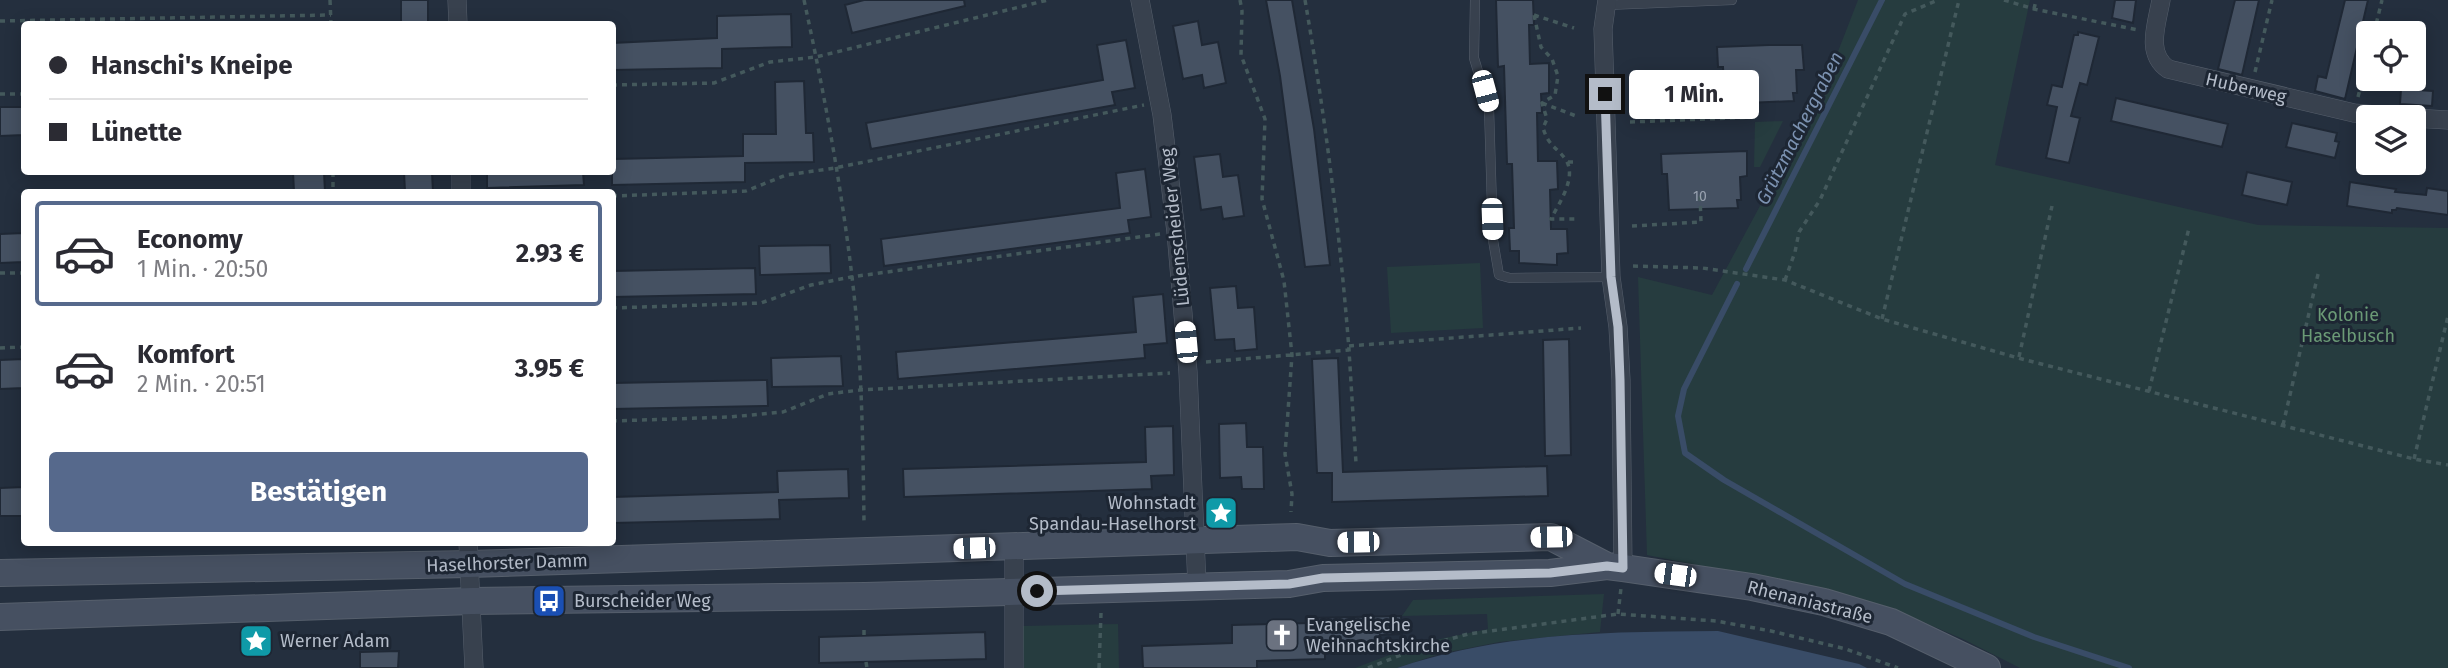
<!DOCTYPE html>
<html lang="de">
<head>
<meta charset="utf-8">
<style>
	body { margin:0; font-family:"Fira Sans",sans-serif; background:#f7f7f7; color:#2b2b33; height:100vh; display:flex; flex-direction:column; font-size:26px; white-space:nowrap }
	* { box-sizing:border-box; margin:0 }
	p { font-size:23px; color:#7c7c81 }
	.icon { flex:none; width:38px; height:38px; fill:none; stroke:currentColor; stroke-width:2; stroke-linecap:round; stroke-linejoin:round }
	.map { position:relative; flex:1; overflow:hidden }
	.panel { position:absolute; left:21px; top:189px; width:595px; height:357px; display:flex; flex-direction:column; background:#fff; border-radius:7px; box-shadow:0 4px 18px #0003 }
	.panel>* { flex:none }
	.top-card { position:absolute; left:21px; top:21px; width:595px; height:154px; border-radius:7px; box-shadow:0 4px 18px #0003; display:grid; align-content:center; height:154px; padding:0 28px; background:#fff }
	.tools { position:absolute; left:2356px; top:21px; display:grid; gap:14px }
	.tools a { display:grid; place-items:center; width:70px; height:70px; border-radius:7px; background:#fff; box-shadow:0 4px 18px #0003; font-size:35px }
	.end { position:absolute; width:32px; height:32px; margin:-16px; border:9px solid #b4bcc9; background:#111; box-shadow:0 0 0 4px #111 }
	.from { border-radius:50% }
	.bubble { position:absolute; height:49px; border-radius:7px; background:#fff; box-shadow:0 4px 18px #0003; font-size:23px; font-weight:700; line-height:49px; text-align:center }
	.car { position:absolute; width:21px; height:42px; margin:-21px -10px; border-radius:9px; box-shadow:0 0 5px 2px #0007; background:linear-gradient(#fff 24%,#345 0 40%,#fff 0 76%,#345 0 86%,#fff 0) }
	.top-card b { display:flex; align-items:center; gap:24px; height:66px; font-size:26px }
	.top-card b+b { border-top:2px solid #e1e1e2 }
	.top-card i { width:18px; height:18px; background:#2b2b33 }
	ul { padding:12px 0 0; list-style:none }
	li { display:flex; align-items:center; gap:21px; height:105px; margin:0 14px 10px; padding:0 14px; border:4px solid transparent; border-radius:7px }
	li div { flex:1 }
	li b { display:block; font-size:26px }
	li em { font-style:normal; font-weight:700 }
	li.selected { border-color:#56698c }
	li>.icon { width:63px; height:63px; stroke-width:1.5 }
	.action { display:flex; gap:14px; margin-top:auto; padding:14px 28px }
	.action a { flex:1; height:80px; border-radius:7px; background:#56698c; color:#fff; font-size:28px; font-weight:700; line-height:80px; text-align:center }
	.map>svg:first-child { display:block }
</style>
</head>
<body>
<div class="map">
<svg width="2448" height="668" viewBox="0 0 2448 668">
	<rect width="100%" height="100%" fill="#242f3e"/>
	<path fill="#263c3f" d="M1858,0h172l-35,165 263,60 190,3v440h-428l-57,-29 -59,-25 -157,-39 -100,-20 -9,-278 74,18 113,-210z
		M1783,121l-23,46h-6l1,-45z
		M1480,263l3,65 -92,5 -4,-66z
		M1604,594l-4,38 -101,10 -60,12 -42,14h-42l66,-25 67,-14 -1,-15 -85,2 11,-16z
		M1118,624l1,44h-95l-2,-42z"/>
	<path fill="#394c67" d="M1718,631l141,33 8,4h-470c105,-36 211,-36 321,-37z"/>
	<g fill="none" stroke-linecap="round" stroke-linejoin="round">
		<path stroke="#394c67" stroke-width="6" d="M1746,269l136,-269
			M1737,284l-53,105 -6,27 7,37 39,27 181,104 129,53 95,31"/>
	</g>
	<path fill="#455162" stroke="#1f2835" stroke-width="2" d="M401,0h27v24h-27z
		M864,0h100l1,6 -113,27 -7,-28z
		M1266,0h26l22,129 16,136 -25,2 -25,-191z
		M1496,0h37l1,25h-5l1,39 19,-1v30l-8,1 1,19h-5l1,48h19l1,28 -8,1 1,39h16l1,24 -11,1v11l-38,-2v-12h-9l-1,-23h5l-2,-64h-5l-3,-98 -6,1z
		M2115,0h21l-3,23 -21,-5z
		M2235,0h24l-17,75 -24,-6z
		M2345,0h23l-23,99 -30,-8 3,-15 8,2z
		M791,14l1,33 -70,2v19l-110,2v-27l105,-5v-22z
		M1198,21l4,24 16,-3 8,41 -22,5 -2,-13 -19,4 -10,-53z
		M2078,32l21,5 -12,48 -7,-2 -9,33 9,2 -11,45 -23,-5 11,-51 -10,-2 5,-20 10,2 12,-52h4z
		M1126,40l9,48 -23,4 3,13 -244,44 -5,-26 237,-43 -6,-35z
		M1769,45h33l2,25h-8l1,23h-4l1,8 -69,3 -2,-37h-5l-1,-20z
		M804,81l2,52h7l1,29 -69,1v19l-133,3v-26l131,-3v-22h33l-1,-52z
		M2401,89l32,2 -1,15 -32,-2z
		M2116,98l112,26 -6,23 -111,-26z
		M0,107h24v28l-24,1z
		M2292,123l45,10 -2,8 4,1 -4,16 -49,-11z
		M1747,151v25l-7,1 1,23h-4l1,8 -69,2 -2,-36h-5l-1,-20z
		M1220,154l3,23 15,-2 6,41 -21,3 -2,-12 -20,3 -7,-53z
		M1145,169l6,48 -23,3 2,13 -246,33 -3,-27 239,-31 -4,-35z
		M293,172h31l1,20h-31z
		M404,172h28l1,20h-28z
		M487,172h96l1,13 -97,3z
		M2247,172l45,10 -5,23 -45,-10z
		M2350,182l46,7 -1,3 31,3 1,-7 21,3v24l-51,-7 -1,2h-4v3l-45,-7z
		M24,233v29l-24,1v-29z
		M830,245l1,28 -71,2 -1,-29z
		M755,268l1,26 -144,3v-26z
		M1236,286l2,22 16,-1 3,42 -22,2 -1,-12 -19,1 -5,-52z
		M1163,294l4,49 -23,2 1,13 -247,21 -2,-27 240,-20 -3,-35z
		M1569,339l2,116 -26,1 -2,-116z
		M841,356l2,30 -71,1 -1,-29z
		M1338,358l5,114 204,-6 1,30 -216,6v-29h-15l-5,-114z
		M24,359v29l-24,1v-29z
		M767,380l1,26 -156,3v-26z
		M1246,423l1,24h16l1,42h-22l-1,-12 -21,1 -1,-54z
		M1173,426l1,49 -23,1 1,13 -248,8 -1,-28 243,-7 -1,-35z
		M848,469l1,29 -70,2 1,19 -168,4v-26l166,-5 -1,-21z
		M24,487v29h-24v-28z
		M1401,616l1,18 -22,1 1,7 -17,1 -1,5 -3,1v2l-35,2v6l-68,2v7h-114l-1,-22 90,-3v-18l78,-2v-5z
		M985,632l1,27 -167,4v-26z
		M399,651l-1,17h-38v-16z"/>
	<g fill="none" stroke-linecap="round" stroke-linejoin="round">
		<defs>
			<path id="lane" d="M1475,0l-1,58 15,50 4,132 6,35 11,3 101,-1
				M1607,5l125,-5"/>
			<path id="street" d="M457,0l1,24
				M1140,0l22,115 14,117 12,140 9,214
				M1607,0l-4,29 8,248 7,50 3,53 2,188
				M2161,0c-4,24 -16,53 7,69l186,44 45,4
				M2413,118l35,2
				M461,172v20
				M468,542l6,126
				M1014,547v121"/>
			<path id="secondary" d="M0,573l469,-9 828,-27 33,6 221,-6 56,29
				M0,617l472,-16 393,-5 424,-12 34,-6 227,-5 57,-7 16,2 129,19 72,15 67,20 96,46"/>
		</defs>
		<use href="#lane" stroke="#565f6c" stroke-width="10"/>
		<use href="#street" stroke="#565f6c" stroke-width="19"/>
		<use href="#secondary" stroke="#565f6c" stroke-width="28"/>
		<path stroke="#44595c" stroke-width="3.5" stroke-dasharray="5 5" stroke-linecap="butt" d="M330,0l1,24
			M804,0c21,97 39,195 50,294 8,76 9,153 10,229
			M1240,0l2,11 -1,44 24,64 -3,80 22,82 8,74 -7,99 7,40 -1,18
			M1305,0c20,116 35,233 44,350
			M2004,0l30,9 104,21
			M2034,9l2,-9
			M1534,15l7,32 11,12 6,17 -3,19 -13,8 5,16 -4,9c6,19 13,18 23,32 11,18 -7,43 -15,59h28
			M1534,15l40,13
			M0,21l331,-6
			M2374,33l8,-33
			M2255,72l17,-72
			M612,85l102,-2 56,-21 46,-5 232,-57
			M0,94h24
			M2358,97l10,-40
			M1542,103l34,13
			M1630,122l126,-5v-28
			M1568,162h9
			M333,172v20
			M612,196l134,-5 40,-16 49,-7 309,-63
			M1632,226l69,-4 -1,-26
			M1633,266l69,2 83,12 97,39 136,39 396,101 34,6
			M0,273h24
			M1785,280l10,-28 4,-20 21,-32 85,-186 33,-14
			M612,308l149,-5 50,-18 40,-8 309,-43
			M1882,319l77,-319
			M1349,346l232,-18
			M0,348l24,-1
			M2019,357l33,-151
			M1206,362l143,-12 7,113
			M2149,391l40,-163
			M612,421l118,-4 53,-5 45,-18 32,-4 310,-17
			M2283,425l36,-155
			M2414,459l34,-143
			M1618,614l3,-26
			M864,635v-9
			M866,662l1,6
			M1099,668l2,-55
			M1368,668l53,-21 47,-13 150,-20 98,7 55,10 75,18 52,19"/>
		<use href="#lane" stroke="#38414e" stroke-width="9"/>
		<use href="#street" stroke="#38414e" stroke-width="18"/>
		<use href="#secondary" stroke="#465061" stroke-width="26"/>
	</g>
	<g fill="none" stroke-linecap="round" stroke-linejoin="round">
		<path stroke="#b4bcc9" stroke-width="9" d="M1037,591l252,-7 34,-6 227,-5 57,-7 16,2 -3,-188 -2,-53 -7,-50 -6,-183"/>
	</g>
	<defs>
		<symbol id="sight-square" viewBox="-11 -11 22 22"><rect x="-9" y="-9" width="18" height="18" rx="4" fill="#0f9aa8" stroke="#1d2633"/><path d="M0-6L1.8-2.2L6-1.7L2.9 1.2L3.7 5.4L0 3.3L-3.7 5.4L-2.9 1.2L-6-1.7L-1.8-2.2Z" fill="#fff"/></symbol>
		<symbol id="bus-square" viewBox="-11 -11 22 22"><rect x="-9" y="-9" width="18" height="18" rx="4" fill="#1a4fb4" stroke="#1d2633"/><path d="M-5-6H5V4H4V6H2V4H-2V6H-4V4H-5ZM-3.5-4V0h7V-4ZM-3.5 1.2v1.5H-2V1.2ZM2 1.2v1.5H3.5V1.2Z" fill="#fff"/></symbol>
		<symbol id="church-square" viewBox="-11 -11 22 22"><rect x="-9" y="-9" width="18" height="18" rx="4" fill="#6b7280" stroke="#1d2633"/><path d="M-1.2-6h2.4v3.5h3.3v2.4h-3.3V6h-2.4V-.1h-3.3v-2.4h3.3Z" fill="#fff"/></symbol>
	</defs>
	<g fill-rule="evenodd">
		<use href="#sight-square" x="1202" y="494" width="38" height="38"/>
		<use href="#bus-square" x="530" y="582" width="38" height="38"/>
		<use href="#church-square" x="1263" y="616" width="38" height="38"/>
		<use href="#sight-square" x="237" y="622" width="38" height="38"/>
	</g>
	<g text-anchor="middle" stroke-width="6" stroke-linejoin="round" paint-order="stroke">
		<g font-size="14" fill="#98a1af">
			<text x="1700" y="201">10</text>
		</g>
		<g font-size="18" fill="#b4bcc9" stroke="#1d2633">
			<text transform="translate(2246 88) rotate(13)" y="6">Huberweg</text>
			<text transform="translate(1175 227) rotate(-96)" y="6">Lüdenscheider Weg</text>
			<text transform="translate(507 563) rotate(-2)" y="6">Haselhorster Damm</text>
			<text transform="translate(1810 602) rotate(14)" y="6">Rhenaniastraße</text>
		</g>
		<g font-size="18" fill="#6b9a76" stroke="#1d2633">
			<text x="2348" y="321">Kolonie<tspan x="2348" dy="21">Haselbusch</tspan></text>
		</g>
		<g font-size="18" fill="#b4bcc9" stroke="#1d2633" text-anchor="start">
			<text x="1196" y="509" text-anchor="end">Wohnstadt<tspan x="1196" dy="21">Spandau-Haselhorst</tspan></text>
			<text x="574" y="607">Burscheider Weg</text>
			<text x="1306" y="631">Evangelische<tspan x="1306" dy="21">Weihnachtskirche</tspan></text>
			<text x="280" y="647">Werner Adam</text>
		</g>
		<g font-size="19" font-style="italic" fill="#7c92b1" stroke="#1d2633">
			<text transform="translate(1799 128) rotate(-63)" y="7">Grützmachergraben</text>
		</g>
	</g>
</svg>
<div class="tools">
<a><svg class="icon" aria-label="locate" viewBox="0 0 24 24"><circle cx="12" cy="12" r="6"/><path d="M12 2v4M12 18v4M2 12h4M18 12h4"/></svg></a>
<a><svg class="icon" aria-label="layers" viewBox="0 0 24 24"><path d="M12 4l9 5-9 5-9-5zM3 14l9 5 9-5"/></svg></a>
</div>
<i class="end from" style="left:1037px;top:591px"></i>
<i class="end" style="left:1605px;top:94px"></i>
<div class="bubble" style="left:1629px;top:70px;width:130px">1 Min.</div>
<i class="car" style="left:1485px;top:91px;rotate:165deg"></i>
<i class="car" style="left:1492px;top:219px;rotate:178deg"></i>
<i class="car" style="left:1186px;top:342px;rotate:355deg"></i>
<i class="car" style="left:1551px;top:537px;rotate:269deg"></i>
<i class="car" style="left:1358px;top:542px;rotate:269deg"></i>
<i class="car" style="left:974px;top:548px;rotate:268deg"></i>
<i class="car" style="left:1675px;top:575px;rotate:278deg"></i>
<div class="top-card">
<b><i class="from"></i>Hanschi's Kneipe</b>
<b><i></i>Lünette</b>
</div>
<section class="panel">
<ul>
<li class="selected"><svg class="icon" aria-label="car" viewBox="0 0 24 24"><path d="M5 17H2v-5l4-1 3-4h7l3 4 3 1v5h-3M9 17h6M6 11h13"/><circle cx="7" cy="17" r="2"/><circle cx="17" cy="17" r="2"/></svg><div><b>Economy</b><p>1 Min. · 20:50</p></div><em>2.93 €</em></li>
<li><svg class="icon" aria-label="car" viewBox="0 0 24 24"><path d="M5 17H2v-5l4-1 3-4h7l3 4 3 1v5h-3M9 17h6M6 11h13"/><circle cx="7" cy="17" r="2"/><circle cx="17" cy="17" r="2"/></svg><div><b>Komfort</b><p>2 Min. · 20:51</p></div><em>3.95 €</em></li>
</ul>
<div class="action"><a>Bestätigen</a></div>
</section>
</div>
</body>
</html>
